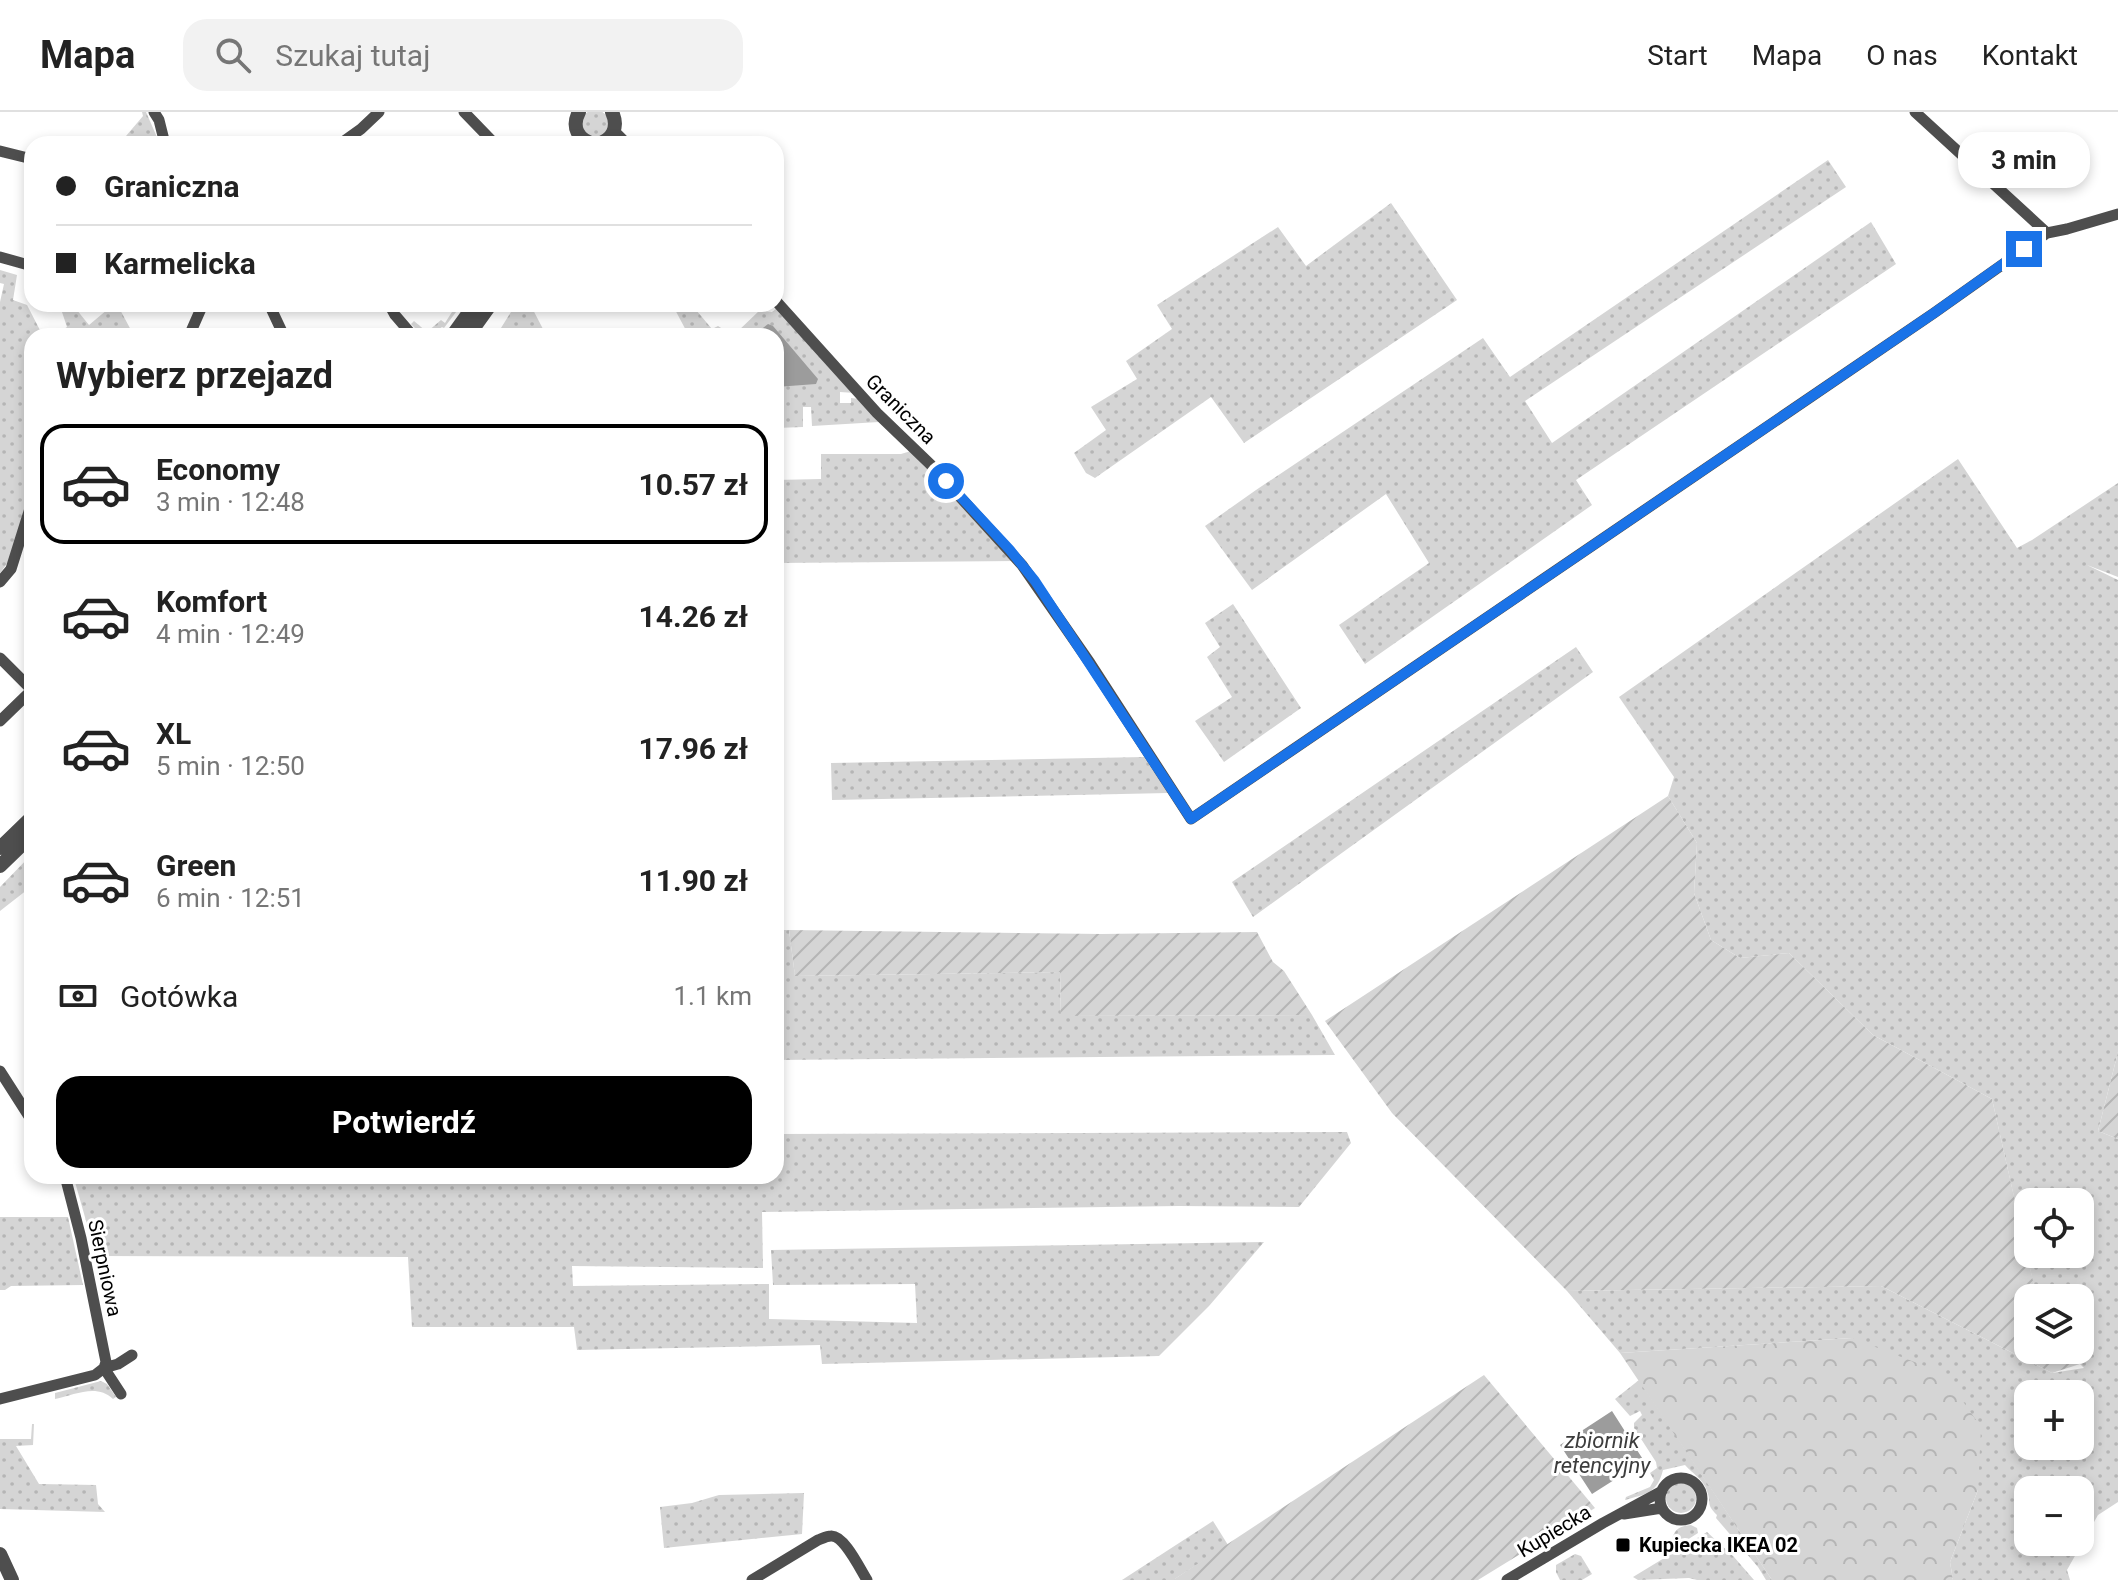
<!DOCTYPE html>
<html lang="pl">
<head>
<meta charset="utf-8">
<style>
	body { margin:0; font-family:Roboto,sans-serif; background:#f2f2f2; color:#222; height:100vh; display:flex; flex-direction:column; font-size:30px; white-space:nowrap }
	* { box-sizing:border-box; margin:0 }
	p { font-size:26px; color:#767676 }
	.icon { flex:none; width:44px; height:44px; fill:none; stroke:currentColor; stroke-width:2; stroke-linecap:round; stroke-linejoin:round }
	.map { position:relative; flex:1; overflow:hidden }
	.panel { position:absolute; left:24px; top:216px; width:760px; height:856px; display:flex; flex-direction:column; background:#fff; border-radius:24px; box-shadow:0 4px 12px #0003 }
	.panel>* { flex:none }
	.hud { position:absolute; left:24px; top:24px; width:760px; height:176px; border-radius:24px; box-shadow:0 4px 12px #0003; display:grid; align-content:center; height:176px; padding:0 32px; background:#fff }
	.tools { position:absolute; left:2014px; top:1076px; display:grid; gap:16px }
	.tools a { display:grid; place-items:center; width:80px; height:80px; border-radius:16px; background:#fff; box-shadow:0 4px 12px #0003; font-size:40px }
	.end { position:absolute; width:36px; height:36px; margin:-18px; border:10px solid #1a73e8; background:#fff; box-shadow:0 0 0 4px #fff }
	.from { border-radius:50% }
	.bubble { position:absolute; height:56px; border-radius:24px; background:#fff; box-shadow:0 4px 12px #0003; font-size:26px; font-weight:700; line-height:56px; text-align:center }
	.hud b { display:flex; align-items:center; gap:28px; height:76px; font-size:30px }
	.hud b+b { border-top:2px solid #e0e0e0 }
	.hud i { width:20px; height:20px; background:#222 }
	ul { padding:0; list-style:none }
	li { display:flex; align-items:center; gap:24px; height:120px; margin:0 16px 12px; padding:0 16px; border:4px solid transparent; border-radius:24px }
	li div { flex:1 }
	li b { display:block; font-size:30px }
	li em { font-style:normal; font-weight:700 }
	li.selected { border-color:#000 }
	li>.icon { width:72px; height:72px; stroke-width:1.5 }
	h2 { padding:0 32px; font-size:36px; line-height:96px }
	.pay { display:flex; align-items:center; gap:20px; height:88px; padding:0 32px; font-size:30px }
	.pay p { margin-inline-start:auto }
	.action { display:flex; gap:16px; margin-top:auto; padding:16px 32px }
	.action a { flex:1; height:92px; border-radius:24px; background:#000; color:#fff; font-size:32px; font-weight:700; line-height:92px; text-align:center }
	header { display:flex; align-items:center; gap:48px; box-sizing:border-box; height:112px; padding:0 40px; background:#fff; border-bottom:2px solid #e0e0e0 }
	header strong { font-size:38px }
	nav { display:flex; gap:44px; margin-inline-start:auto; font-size:28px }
	.search { width:560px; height:72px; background:#f2f2f2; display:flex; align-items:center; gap:20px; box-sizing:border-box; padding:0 28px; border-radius:24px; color:#767676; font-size:30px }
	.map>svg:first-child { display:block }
</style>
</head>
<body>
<header>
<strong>Mapa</strong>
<div class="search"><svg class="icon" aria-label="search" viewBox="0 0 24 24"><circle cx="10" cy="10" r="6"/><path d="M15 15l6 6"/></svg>Szukaj tutaj</div>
<nav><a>Start</a><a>Mapa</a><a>O nas</a><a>Kontakt</a></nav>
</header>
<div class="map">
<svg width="2118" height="1468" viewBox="0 0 2118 1468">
	<defs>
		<pattern id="grass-dots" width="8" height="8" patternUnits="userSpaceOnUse" patternTransform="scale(2)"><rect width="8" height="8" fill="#d5d5d5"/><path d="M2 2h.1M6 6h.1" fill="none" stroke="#b5b5b5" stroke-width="1.8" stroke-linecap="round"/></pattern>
		<pattern id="forest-crowns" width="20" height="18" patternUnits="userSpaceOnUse" patternTransform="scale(2)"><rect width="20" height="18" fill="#d5d5d5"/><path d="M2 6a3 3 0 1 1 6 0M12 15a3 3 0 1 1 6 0" fill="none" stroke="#b5b5b5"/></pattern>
		<pattern id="garden-furrows" width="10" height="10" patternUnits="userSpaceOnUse" patternTransform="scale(2)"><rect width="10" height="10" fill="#d5d5d5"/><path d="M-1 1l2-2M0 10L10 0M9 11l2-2" fill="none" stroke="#b5b5b5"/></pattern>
	</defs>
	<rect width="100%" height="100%" fill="#fff"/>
	<path fill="url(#grass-dots)" fill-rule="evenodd" d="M581 12a14 14 0 1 1 28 0a14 14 0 1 1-28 0Z
		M142,0h4l14,32h-9l-25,-8 17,-20z
		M1828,48l18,27 -321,214 27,42 319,-221 25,42 -320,216 16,25 -227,159 -26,-39 90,-62 -43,-69 -134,96 -47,-64 51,-36 227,-152 27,39z
		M1391,91l66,97 -213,143 -33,-46 -116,81 -9,-5 -12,-20 32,-23 -15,-23 46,-28 -11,-18 46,-32 -15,-24 121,-78 28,39z
		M0,158l17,5 -4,25 14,5 16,31h-11v144l-18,67 -5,14 -9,12v-271l4,-18 -4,-1z
		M69,192h3l17,21 25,-21h3l15,28 -8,4h-71l14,-9 -6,-18z
		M457,192h5l-18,24 -2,-1 -12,8 -7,1 -12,-12 3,-3 13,11 14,-12 4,3z
		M516,192h14l13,25 1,7h-48z
		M672,192h19l21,25 6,-3 11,7 8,-1 22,-21 13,1 5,-4 78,85 -15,-1v11h11v-5l9,1 19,23 -67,4 -1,-19h-8v20l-27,1v-92h-87z
		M911,339l106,110 -241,2v-83l45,-1v-25h80z
		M1958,347l59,89 15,-8 86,-57v94l-31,-12 31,15v472l-20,79 20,8v363l-20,13 -31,55 3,10h-117l-3,-18 28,-72 -126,-152 -232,15 -53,-62 314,-5 171,87 32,-5 -4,-4 11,-18 -11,-5v-43h-39l-7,-12 -42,-187 -119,-64 -84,-82 -49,5 -29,-18 -17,-47 3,-50 -29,-47 6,-19 -55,-80zM2028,1090h52v52h-52zM2028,1282h52v52h-52zM2028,1378h52v52h-52z
		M1233,492l68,104 -77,54 -29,-41 37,-24 -25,-40 13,-10 -15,-24z
		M1576,535l17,25 -340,245 -21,-35z
		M1144,645l24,36 -336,7 -1,-37z
		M32,742v32l-32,25v-24z
		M776,818h13l6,46 265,-4 1,44 251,-1 23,40 -559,5z
		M1347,1020l4,11 -52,64 -120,-1 -417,6 1,56 -191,-2 1,20 196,-2v35l148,4 -2,-39 -142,1 -2,-35 493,-8 -55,64 -50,50 -337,8 -2,-19 -243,5 -3,-23h-162l-4,-70 -312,-1 -21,-74h96l1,-6h604v-42z
		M0,1105h68l15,68 -72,1 -6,4h-5z
		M1639,1268l133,200h-6l-8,-13 -42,-49 1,-3c-12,-12 -5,-11 -10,-24 -3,-11 -15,-18 -22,-26l-22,5c-6,24 -18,24 -38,30l1,-3 24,-10 4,-7 -4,-7 7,-5 -1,-6 -22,-34v-5l8,-8 -2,-4 -10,5 -15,-17z
		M101,1269l6,3 9,13 -3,2c-16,-16 -39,-4 -58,0v-6z
		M32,1312h2l-1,21 -17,1 23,38 57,1 2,19 7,8 -105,-3v-70h31z
		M1666 1386a15 15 0 1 1 30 0a15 15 0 1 1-30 0Z
		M804,1381l-2,41 -138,14 -4,-41 32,-4 27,-8z
		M1213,1409l15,24 -55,35h-51z
		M1691,1413l6,3 1,5 -22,14 -4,-7c2,-11 8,-14 19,-15z
		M1707,1420l27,25 20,23h-57l-8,-2 -51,2 -5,-3z
		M1575,1442l6,2 11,18 -10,6h-22l-4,-8v-7z"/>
	<path fill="url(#forest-crowns)" d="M1852,1226l91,35 38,54 -3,63 -28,72 3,18h-181l-152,-227z"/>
	<path fill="url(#garden-furrows)" d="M1668,684l29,47 -3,50 17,47 29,18 49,-5 84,82 119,64 42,186 7,13h-13v52h52v-9l11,5 -11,18 -28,9 -171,-87 -314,5 -175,-178 -67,-92z
		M789,818l313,4 155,-2 16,30 11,9 28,44 -251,1 -1,-44 -265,4z
		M2118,940v87l-20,-8z
		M1484,1263l111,133 -117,72h-305z"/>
	<path fill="#9c9c9c" d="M768,212l5,2 45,53 -2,5 -40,3v-51h-23z
		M1612,1299l32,50 -52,33 -32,-49z"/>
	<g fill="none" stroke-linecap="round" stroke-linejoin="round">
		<path stroke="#4e4e4e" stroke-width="11" d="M154,0l5,8 6,24
			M464,0l31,32
			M1915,0l132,121 20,-4 51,-15
			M614,19l13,13
			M340,32l21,-15 18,-17
			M0,39l32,8
			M0,145l32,9
			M776,189l101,112 53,51 92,101 68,98 101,156 743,-506 113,-80
			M269,192l15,32
			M389,192l6,11 18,21
			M189,224l14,-32
			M0,470l11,-13 21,-67
			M0,546l32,32
			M0,609l32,-31
			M0,959l32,50
			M65,1064l16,62 25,124 -2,6
			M104,1256l17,26
			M0,1287l95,-24 9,-7 14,-4 14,-9
			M1660 1387a21 21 0 1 1 42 0a21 21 0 1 1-42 0Z
			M1624,1402l38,-6
			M752,1468l66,-40c3,-1 9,-4 13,-4 13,-1 29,33 36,44
			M1507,1468l96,-57 59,-32"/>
		<path stroke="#4e4e4e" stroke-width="14" d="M579,0c-8,15 -1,28 15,32
			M597,32c16,-4 22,-17 15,-32
			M452,224l23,-32
			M468,224l23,-32
			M0,736l32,-31
			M0,754l32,-31
			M0,1442l12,26"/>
	</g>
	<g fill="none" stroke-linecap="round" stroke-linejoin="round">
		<path stroke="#1a73e8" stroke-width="10" d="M946,369l64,69 25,31 156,238 743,-506 90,-64"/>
	</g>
	<rect fill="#000" stroke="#fff" stroke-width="3" x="1615" y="1425" width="16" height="16" rx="4"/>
	<g text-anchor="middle" stroke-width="6" stroke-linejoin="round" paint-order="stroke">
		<g font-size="20" fill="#000" stroke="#fff">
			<text transform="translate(901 297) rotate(45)" y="7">Graniczna</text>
			<text transform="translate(105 1156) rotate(78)" y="7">Sierpniowa</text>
			<text transform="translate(1554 1419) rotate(-31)" y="7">Kupiecka</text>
		</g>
		<g font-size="20" font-weight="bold" fill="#000" stroke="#fff" text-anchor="start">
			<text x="1639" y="1440">Kupiecka IKEA 02</text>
		</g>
		<g font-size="22" font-style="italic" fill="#3d3d3d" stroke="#fff">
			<text x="1602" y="1336">zbiornik<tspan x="1602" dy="25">retencyjny</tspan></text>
		</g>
	</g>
</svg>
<div class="tools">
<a><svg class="icon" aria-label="locate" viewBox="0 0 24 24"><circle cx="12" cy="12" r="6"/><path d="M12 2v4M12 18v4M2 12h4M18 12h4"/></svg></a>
<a><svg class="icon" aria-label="layers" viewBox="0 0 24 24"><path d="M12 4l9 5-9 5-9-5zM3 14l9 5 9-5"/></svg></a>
<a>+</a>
<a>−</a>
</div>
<i class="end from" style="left:946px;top:369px"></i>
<i class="end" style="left:2024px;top:137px"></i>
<div class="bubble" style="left:1958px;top:20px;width:132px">3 min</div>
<div class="hud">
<b><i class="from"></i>Graniczna</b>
<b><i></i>Karmelicka</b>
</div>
<section class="panel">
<h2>Wybierz przejazd</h2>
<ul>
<li class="selected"><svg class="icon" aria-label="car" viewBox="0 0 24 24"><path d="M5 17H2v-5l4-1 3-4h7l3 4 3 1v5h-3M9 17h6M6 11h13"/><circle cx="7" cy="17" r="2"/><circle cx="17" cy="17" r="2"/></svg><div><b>Economy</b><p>3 min · 12:48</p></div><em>10.57 zł</em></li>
<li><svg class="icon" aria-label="car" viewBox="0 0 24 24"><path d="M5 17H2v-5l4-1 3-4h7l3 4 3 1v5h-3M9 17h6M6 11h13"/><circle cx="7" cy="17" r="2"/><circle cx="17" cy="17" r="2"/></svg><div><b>Komfort</b><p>4 min · 12:49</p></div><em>14.26 zł</em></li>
<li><svg class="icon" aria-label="car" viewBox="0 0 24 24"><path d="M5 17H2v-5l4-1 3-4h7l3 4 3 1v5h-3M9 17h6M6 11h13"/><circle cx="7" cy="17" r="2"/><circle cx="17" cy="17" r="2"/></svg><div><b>XL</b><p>5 min · 12:50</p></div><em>17.96 zł</em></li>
<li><svg class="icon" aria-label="car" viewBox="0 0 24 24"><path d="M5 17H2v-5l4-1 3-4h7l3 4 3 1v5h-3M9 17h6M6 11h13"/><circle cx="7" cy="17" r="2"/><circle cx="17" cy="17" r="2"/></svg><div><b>Green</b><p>6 min · 12:51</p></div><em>11.90 zł</em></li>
</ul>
<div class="pay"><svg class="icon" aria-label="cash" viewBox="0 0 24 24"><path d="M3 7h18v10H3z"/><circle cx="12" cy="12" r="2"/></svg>Gotówka<p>1.1 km</p></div>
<div class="action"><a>Potwierdź</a></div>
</section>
</div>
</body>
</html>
